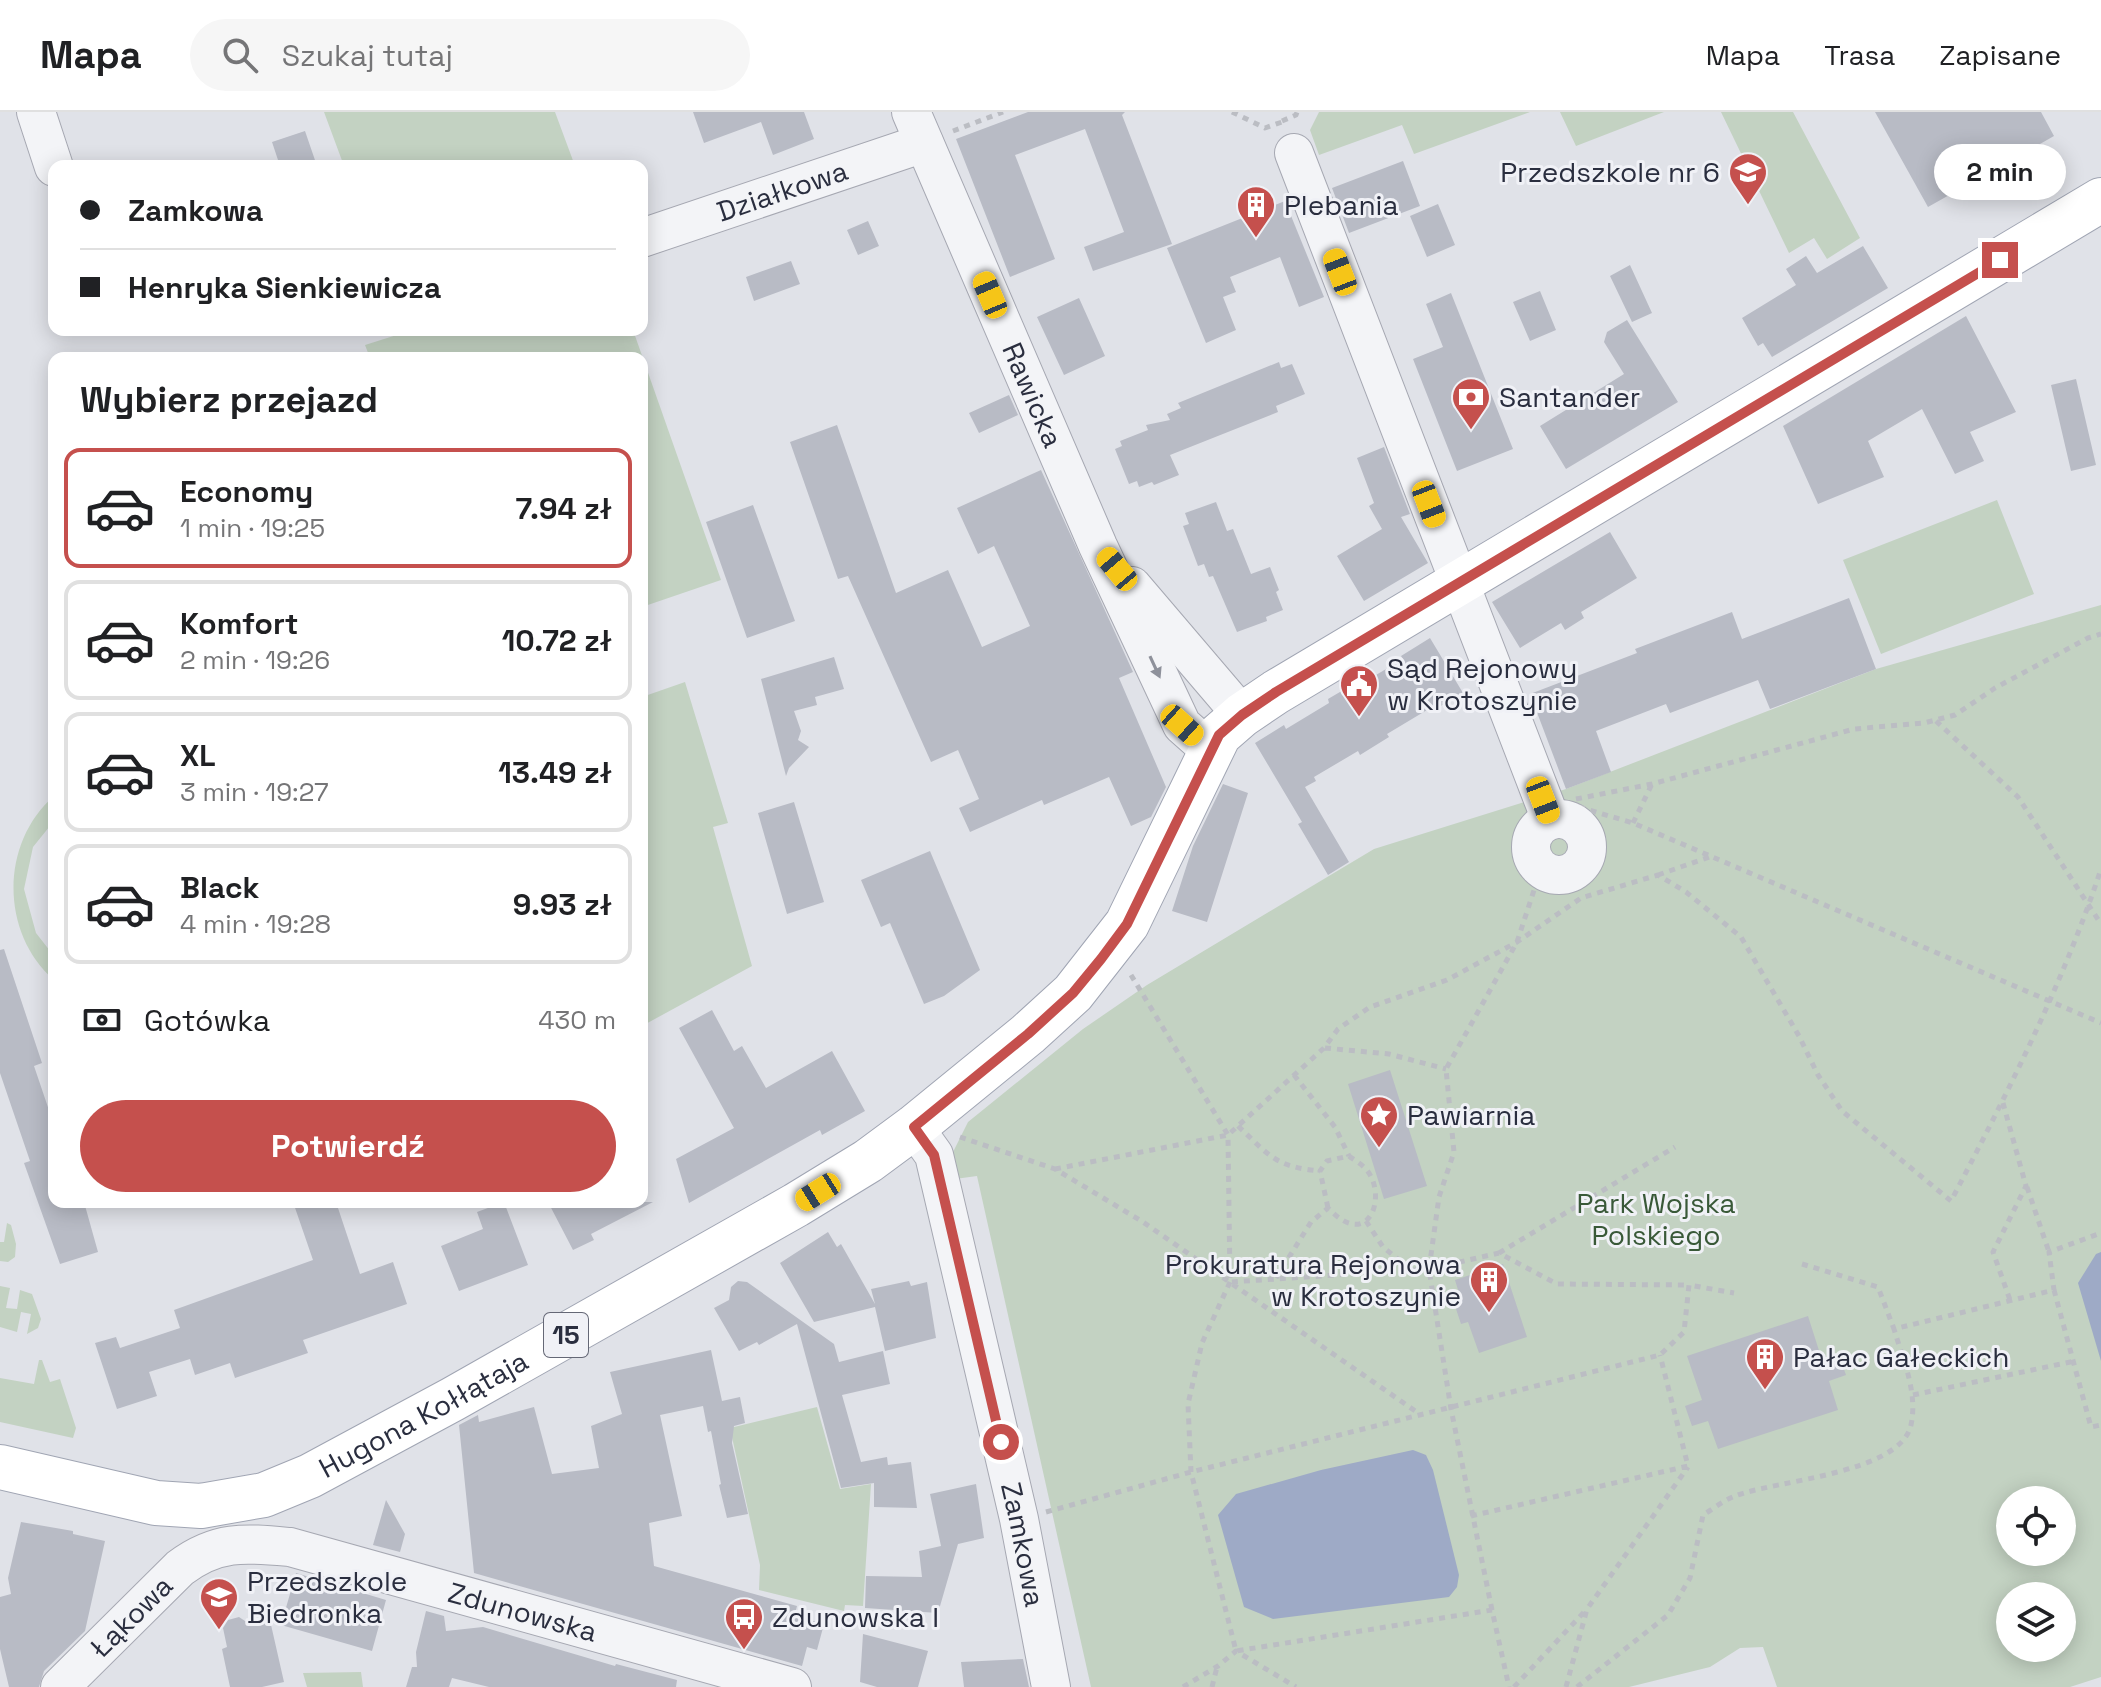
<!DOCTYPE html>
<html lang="pl">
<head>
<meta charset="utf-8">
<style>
	body { margin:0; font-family:"Space Grotesk",sans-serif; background:#f6f6f6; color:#202124; height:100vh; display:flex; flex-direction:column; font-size:30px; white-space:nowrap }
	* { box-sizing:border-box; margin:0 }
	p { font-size:26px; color:#757577 }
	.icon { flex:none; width:44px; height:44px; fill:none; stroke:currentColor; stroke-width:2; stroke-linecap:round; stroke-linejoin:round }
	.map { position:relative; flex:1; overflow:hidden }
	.sheet { position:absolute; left:48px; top:240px; width:600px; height:856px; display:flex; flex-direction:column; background:#fff; border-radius:16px; box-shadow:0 4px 20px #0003 }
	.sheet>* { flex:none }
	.hud { position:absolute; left:48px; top:48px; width:600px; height:176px; border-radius:16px; box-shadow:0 4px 20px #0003; display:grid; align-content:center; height:176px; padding:0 32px; background:#fff }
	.tools { position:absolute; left:1996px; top:1374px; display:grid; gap:16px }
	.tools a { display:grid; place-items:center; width:80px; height:80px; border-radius:50%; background:#fff; box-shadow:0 4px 20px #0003; font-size:40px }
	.end { position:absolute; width:36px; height:36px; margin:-18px; border:10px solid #c5504d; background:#fff; box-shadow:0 0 0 4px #fff }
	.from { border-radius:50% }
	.bubble { position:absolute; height:56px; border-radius:28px; background:#fff; box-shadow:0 4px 20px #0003; font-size:26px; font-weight:700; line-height:56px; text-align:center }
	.car { position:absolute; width:24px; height:48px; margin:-24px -12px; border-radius:10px; box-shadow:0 0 6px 2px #0007; background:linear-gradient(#f5c518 24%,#345 0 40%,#f5c518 0 76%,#345 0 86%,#f5c518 0) }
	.hud b { display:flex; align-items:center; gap:28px; height:76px; font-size:30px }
	.hud b+b { border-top:2px solid #e0e0e0 }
	.hud i { width:20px; height:20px; background:#202124 }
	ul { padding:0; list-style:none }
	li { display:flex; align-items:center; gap:24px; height:120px; margin:0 16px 12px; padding:0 16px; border:4px solid #e0e0e0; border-radius:16px }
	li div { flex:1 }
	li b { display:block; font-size:30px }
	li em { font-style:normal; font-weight:700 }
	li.current { border-color:#c5504d }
	li>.icon { width:72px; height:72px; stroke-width:1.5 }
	h2 { padding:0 32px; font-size:36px; line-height:96px }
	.pay { display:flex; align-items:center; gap:20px; height:88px; padding:0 32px; font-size:30px }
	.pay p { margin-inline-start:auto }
	.cta { display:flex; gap:16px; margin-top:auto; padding:16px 32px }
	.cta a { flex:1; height:92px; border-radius:48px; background:#c5504d; color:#fff; font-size:32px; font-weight:700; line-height:92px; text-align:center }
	header { display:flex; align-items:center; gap:48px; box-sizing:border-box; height:112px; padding:0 40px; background:#fff; border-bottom:2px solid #e0e0e0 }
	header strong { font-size:38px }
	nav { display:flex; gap:44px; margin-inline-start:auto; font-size:28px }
	.search { width:560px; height:72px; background:#f6f6f6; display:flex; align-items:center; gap:20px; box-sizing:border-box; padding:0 28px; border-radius:44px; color:#757577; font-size:30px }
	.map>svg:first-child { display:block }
</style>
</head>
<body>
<header>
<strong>Mapa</strong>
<div class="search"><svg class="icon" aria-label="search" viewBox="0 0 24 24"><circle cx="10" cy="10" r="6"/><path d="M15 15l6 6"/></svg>Szukaj tutaj</div>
<nav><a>Mapa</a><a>Trasa</a><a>Zapisane</a></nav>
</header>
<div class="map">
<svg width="2101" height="1575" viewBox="0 0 2101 1575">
	<rect width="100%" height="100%" fill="#e0e2e8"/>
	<path fill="#c3d2c2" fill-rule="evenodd" d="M324,0h231l20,54h-231z
		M1319,0h211l-116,42 -12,-29 -83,30 -9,-25z
		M1560,0h104l-88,34z
		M1721,0h72l67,126 -33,21 -13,-21 -25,15z
		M402,218h231l88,250 -79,27v-249h-272l-5,-13 38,-12z
		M1997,388l37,94 -153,60 -38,-94z
		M2101,493v1072l-31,10h-293l-14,-40 -23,1 -30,19 -81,20h-538l-114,-511 -22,3 -2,-27 15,-30 115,-93 64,-44 227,-136 192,-60 310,-120zM2010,1388h52v52h-52zM2010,1484h52v52h-52z
		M685,570l43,141 -15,4 39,139 -110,60v-329z
		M54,684v25l-21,26 -9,42 12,44 18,23v24c-54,-47 -54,-137 0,-184z
		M7,1111l4,2 5,19 -1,13 -7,5 -8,-1v-19h4z
		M0,1174l10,2 -4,20 11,1 3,-19 12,4 9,25 -3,9 -11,6 4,-20 -10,-2 -4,20 -17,-5z
		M39,1248h3l8,22 10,-3 16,49 -3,10 -73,-16v-44l34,6z
		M817,1295l23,82 31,-5 -8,122 -18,-1 -1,6 -85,-21 1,-25 -30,-137z
		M361,1560l2,15h-56l-4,-14z"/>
	<path fill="#9eaac6" d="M2101,1140v109l-23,-78 18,-29z
		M1413,1338l13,5 7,15 26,105 -2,12 -8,10 -176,22 -29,-12 -26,-92 18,-21 85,-24z"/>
	<path fill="#b8bbc5" d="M693,0h111l10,27 -41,16 -12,-33 -57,21z
		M1028,0h97l-3,3 50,129 -79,27 -9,-24 40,-15 -39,-103 -70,26 40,104 -45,18 -54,-138z
		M1875,0h166l13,24 -126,71z
		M305,19l12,35h-37l-8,-24z
		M1403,49l17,45 -71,27 -17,-45z
		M1285,89l39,96 -25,10 -19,-50 -50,20 6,15 -13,5 13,33 -30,13 -39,-95z
		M1438,92l17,41 -28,12 -17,-41z
		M868,109l11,25 -21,9 -11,-25z
		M1863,134l25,42 -116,69 -9,-14 -5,3 -16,-28 54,-33 -10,-16 20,-13 11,17z
		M791,149l9,23 -46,17 -8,-24z
		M1630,153l22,48 -20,9 -22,-46z
		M1540,179l16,39 -26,11 -17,-39z
		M1451,181l62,156 -56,22 -44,-112 30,-12 -17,-43z
		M1079,186l26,58 -41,19 -27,-58z
		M1966,204l50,96 -46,20 14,29 -29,13 -33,-65 -54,32 16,36 -66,27 -35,-78z
		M1627,208l51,82 -112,67 -26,-43 84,-52 -20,-32 3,-10z
		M1279,250l2,6 11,-4 13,30 -29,12 2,6 -108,43 9,20 -25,10 -2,-3 -13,5 -2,-6 -8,3 -14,-35 7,-3 -2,-5 28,-11 -2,-5 24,-5 -3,-6 14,-6 -3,-5z
		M2076,267l20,86 -25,6 -20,-86z
		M1009,283l9,20 -39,18 -10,-20z
		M837,313l59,168 52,-23 34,77 48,-21 -36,-80 -16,8 -21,-46 84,-38 92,202 -14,6 47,109 -15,30 -20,9 -22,-49 -65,28 -2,-5 -72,32 -11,-24 20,-9 -21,-49 -27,12 -83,-186 -10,3 -48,-137z
		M1384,335l26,67 -9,3 27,46 -64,38 -27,-45 45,-27 -13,-23 5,-3 -17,-45z
		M1216,390l11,29 6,-2 18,45 19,-7 9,23 -3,2 7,18 -17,7 1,4 -30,11 -24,-56 -4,1 -5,-13 -6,2 -15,-40 6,-2 -4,-11z
		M753,393l42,116 -48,17 -41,-116z
		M1610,420l27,46 -56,34 3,6 -19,12 -4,-7 -41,25 -28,-46z
		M1849,486l27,71 -106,40 -12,-29 -88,33 -4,-9 -70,27 15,41 -45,17 -36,-95 107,-41 -2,-4 97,-37 10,27z
		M1430,526l33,55 -29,17 -2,-3 -45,27 2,3 -29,18 -2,-4 -44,26 2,4 -11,6 44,75 -21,13 -30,-51 4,-2 -47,-79 29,-18 2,4 43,-26 -1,-4 29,-17 2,3 44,-26 -2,-3z
		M834,545l10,32 -29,8 2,8 -23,6 7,20 -3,9 11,7 -20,21 -3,8 -25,-97z
		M1223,672l25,9 -41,129 -35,-11 21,-65z
		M794,690l30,100 -37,12 -29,-101z
		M930,739l50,119 -36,26 -20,8 -34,-81 -9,4 -20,-47z
		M4,837l38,114 -8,3 20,59v77h30l14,50 -38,12 -36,-101 6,-2 -30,-88v-123z
		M712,898l22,41 8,-5 24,42 66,-37 33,60 -43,24 -2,-5 -131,73 -13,-44 58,-31 -55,-100z
		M1390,958l37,116 -43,13 -36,-115z
		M293,1090h43l24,72 33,-12 14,42 -104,36 5,13 -73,25 -5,-15 -35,12 -5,-16 -41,13 8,24 -40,13 -22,-66 21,-6 4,11 60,-20 -6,-18 139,-50z
		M504,1090l24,63 -69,26 -18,-45 42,-17 -6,-17z
		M548,1090h105l-62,32 3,6 -21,10z
		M828,1120l9,15 4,-3 34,60 -4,-15 38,-8 2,5 16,-4 9,56 -51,13 -10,-44 -61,15 -34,-59z
		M1503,1152l24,73 -48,16 -11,-31 -7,2 -6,-18 7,-3 -7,-23z
		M738,1169l9,1 87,62 5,18 44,-11 7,33 -48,11 19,67 26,-5 1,8 23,-3 6,46 -43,-1v-24l-33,5 -44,-164 -38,21 -2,-3 -18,9 -25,-43 15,-8 2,-13z
		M1808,1204l14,44 17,-5 7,20 -17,6 9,29 -120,39 -10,-28 -16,5 -7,-20 17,-6 -15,-44z
		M711,1238l11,51 18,-4 5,26 -11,3 -2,17 16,71 -21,4 -8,-33 2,-1 -10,-53 -3,1 -5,-26 -43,9 22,101 -33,7 5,43 143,40 -2,8 3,3 26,7 -7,26 -10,-3 -5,19 -328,-93 -15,-148 19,-10 1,7 55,-15 18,67 47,-6 -8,-42 31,-12 -12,-42z
		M976,1372l8,54 -26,6 -20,69 -73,-5 1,-32 56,1 -3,-26 22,-5 -11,-52z
		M386,1388l19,34 -5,18 -27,-7z
		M21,1410l52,9v3l32,7 -20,90 -41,40 -5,16h-30l-9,-38v-52l11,-3 -3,-16z
		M296,1461l90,27 -14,51 -91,-26z
		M426,1499l18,5 2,15 37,-4 132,39 1,-2 61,16 -1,7h-187l-37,-9 -3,9h-43l6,-20h5l-1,-15z
		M269,1504l15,66 -22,5h-32l-8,-38 5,-2 -4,-19 5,-8 11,-3 6,4z
		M863,1522l65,17 -10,36h-41l-17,-5z
		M1023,1547l6,28h-65l-3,-25z"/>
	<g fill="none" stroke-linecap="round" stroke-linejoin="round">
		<defs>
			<g id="minor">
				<path d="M36,0l18,55"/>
				<path id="s1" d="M911,0l187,434 84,179 28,25"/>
				<path d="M1294,41l257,667"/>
				<path id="s2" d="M642,126l282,-95"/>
				<path d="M1132,474l110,129"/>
				<circle cx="1559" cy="735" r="28"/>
				<path id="s3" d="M914,1015l20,28 85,364 32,168"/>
				<path id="s4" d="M60,1575l120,-119c37,-28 65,-25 110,-21l502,140"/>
			</g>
			<g id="major">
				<path id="s5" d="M0,1355l156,36 45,3 63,-11 46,-19 143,-77 343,-194 72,-44 46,-34 114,-93 45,-41 54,-69 92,-189 23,-20 34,-23 825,-492"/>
			</g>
		</defs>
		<use href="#minor" stroke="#a6a8b2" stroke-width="40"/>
		<use href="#major" stroke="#a0a5b3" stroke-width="46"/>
		<path stroke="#bbbdc3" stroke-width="5" stroke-dasharray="6 6" stroke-linecap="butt" d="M1232,0l33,16 17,-6
			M1282,9l14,-6 1,-3
			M953,19l50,-19
			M1936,609l82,76 83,127
			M1576,687l76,-15 202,-55 70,-6 31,-8 40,-27 93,-50 13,-4
			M1579,695l54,16 468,200
			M1633,711l19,-39
			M1658,763l51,-18
			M1131,863l97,160 2,147 199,-13 70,-16 58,31 132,1
			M1325,936l64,6 57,15
			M1294,963l41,52 14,29
			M2003,991l23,83 -33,66 17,48
			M1238,1014c31,29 37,41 82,45
			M960,1025l95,32 88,53 278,193
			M1055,1057l173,-34 96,-87 14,-19 32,-22 77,-27 70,-38 64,-44 77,-23 28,17 55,45 58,99 19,39 24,36 109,90c56,-107 112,-217 150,-332
			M2027,1075l22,65
			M1366,1109l17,26 28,23
			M1499,1141l176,-106
			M1802,1152l76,23 16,42 160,-39 -5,-38 52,-19
			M1276,1166l35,-56 17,-14c42,45 61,-15 37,-40 -5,-5 -11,-8 -16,-12l-22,5 -7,10 8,37
			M1230,1170l-28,61 -14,61 3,68 45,179 256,-41 17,77
			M2054,1178l37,137 10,-2
			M1913,1283l162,-34
			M1046,1400l145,-40 469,-117 24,-23 5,-47 45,8
			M1471,1404l217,-50 -28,-111
			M1492,1498l-41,-201 -22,-140 10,-72 15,-45 -8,-83 71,-127 24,-73
			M1183,1575l35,-21 18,-15 60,36
			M1212,1575l5,-20
			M1514,1575l72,-77
			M1566,1575l21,-78 101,-142
			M1577,1575l91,-72 22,-37 13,-63c10,-6 21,-15 32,-19 41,-16 165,-22 176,-71 7,-33 -8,-65 -17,-96"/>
		<use href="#minor" stroke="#f3f4f7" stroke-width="38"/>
		<use href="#major" stroke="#fff" stroke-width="44"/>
	</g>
	<defs><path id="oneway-solid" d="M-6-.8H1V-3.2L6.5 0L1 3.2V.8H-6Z" transform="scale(2)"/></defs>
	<use fill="#8e919b" href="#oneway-solid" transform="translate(1155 555) rotate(65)"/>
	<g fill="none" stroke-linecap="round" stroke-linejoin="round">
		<path stroke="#c5504d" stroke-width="10" d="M1001,1330l-67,-287 -20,-28 114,-93 45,-41 28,-34 26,-35 92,-189 23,-20 34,-23 724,-432"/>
	</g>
	<defs>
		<symbol id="school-pin" viewBox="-11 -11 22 30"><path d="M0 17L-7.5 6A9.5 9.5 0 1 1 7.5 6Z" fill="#c5504d" stroke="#f0f1f6"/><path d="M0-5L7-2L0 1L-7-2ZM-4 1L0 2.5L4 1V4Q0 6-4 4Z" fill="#fff"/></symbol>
		<symbol id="building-pin" viewBox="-11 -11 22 30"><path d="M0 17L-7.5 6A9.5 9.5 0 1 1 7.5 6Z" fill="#c5504d" stroke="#f0f1f6"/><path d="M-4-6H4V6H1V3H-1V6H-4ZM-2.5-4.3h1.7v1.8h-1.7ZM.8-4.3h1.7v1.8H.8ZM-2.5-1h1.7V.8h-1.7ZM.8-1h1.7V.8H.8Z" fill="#fff"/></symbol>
		<symbol id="bank-pin" viewBox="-11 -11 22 30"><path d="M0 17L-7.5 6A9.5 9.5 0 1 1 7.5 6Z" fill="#c5504d" stroke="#f0f1f6"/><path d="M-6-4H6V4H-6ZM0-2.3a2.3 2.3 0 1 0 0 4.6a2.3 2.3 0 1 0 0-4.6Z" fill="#fff"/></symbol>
		<symbol id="civic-pin" viewBox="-11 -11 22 30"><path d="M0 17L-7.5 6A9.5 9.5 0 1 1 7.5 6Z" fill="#c5504d" stroke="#f0f1f6"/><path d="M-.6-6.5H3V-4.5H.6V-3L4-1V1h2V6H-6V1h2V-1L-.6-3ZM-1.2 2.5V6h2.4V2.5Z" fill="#fff"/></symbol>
		<symbol id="sight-pin" viewBox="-11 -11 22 30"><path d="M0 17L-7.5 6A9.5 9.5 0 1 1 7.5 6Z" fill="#c5504d" stroke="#f0f1f6"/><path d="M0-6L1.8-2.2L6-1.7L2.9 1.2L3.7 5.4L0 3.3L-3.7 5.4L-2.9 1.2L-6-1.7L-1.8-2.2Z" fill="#fff"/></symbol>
		<symbol id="bus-pin" viewBox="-11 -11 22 30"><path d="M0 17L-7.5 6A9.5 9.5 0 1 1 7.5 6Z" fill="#c5504d" stroke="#f0f1f6"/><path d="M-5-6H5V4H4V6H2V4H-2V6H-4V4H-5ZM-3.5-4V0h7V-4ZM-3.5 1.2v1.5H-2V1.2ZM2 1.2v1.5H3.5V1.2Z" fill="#fff"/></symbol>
	</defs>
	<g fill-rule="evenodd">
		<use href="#school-pin" x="1726" y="38" width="44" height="60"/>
		<use href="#building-pin" x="1234" y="71" width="44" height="60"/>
		<use href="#bank-pin" x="1449" y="263" width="44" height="60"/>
		<use href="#civic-pin" x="1337" y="550" width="44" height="60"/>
		<use href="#sight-pin" x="1357" y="981" width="44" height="60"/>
		<use href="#building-pin" x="1467" y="1146" width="44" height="60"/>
		<use href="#building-pin" x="1743" y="1223" width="44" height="60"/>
		<use href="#school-pin" x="197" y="1463" width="44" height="60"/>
		<use href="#bus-pin" x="722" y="1483" width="44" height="60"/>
	</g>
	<g text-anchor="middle" stroke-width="6" stroke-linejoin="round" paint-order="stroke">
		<rect fill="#f0f1f6" stroke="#656876" stroke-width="2" x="544" y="1201" width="44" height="44" rx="6"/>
		<g font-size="26" font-weight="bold" fill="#2a2e3f">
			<text x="566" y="1232">15</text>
		</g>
		<g font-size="28" fill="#2a2e3f" stroke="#f0f1f6" text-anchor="start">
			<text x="1720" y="70" text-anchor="end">Przedszkole nr 6</text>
			<text x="1284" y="103">Plebania</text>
			<text x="1499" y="295">Santander</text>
			<text x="1387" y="566">Sąd Rejonowy<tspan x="1387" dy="32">w Krotoszynie</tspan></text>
			<text x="1407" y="1013">Pawiarnia</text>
			<text x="1461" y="1162" text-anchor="end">Prokuratura Rejonowa<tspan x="1461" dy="32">w Krotoszynie</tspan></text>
			<text x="1793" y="1255">Pałac Gałeckich</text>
			<text x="247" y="1479">Przedszkole<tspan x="247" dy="32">Biedronka</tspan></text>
			<text x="772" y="1515">Zdunowska I</text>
		</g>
		<g font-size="28" fill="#2a2e3f" stroke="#f0f1f6">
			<text dy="10" stroke="none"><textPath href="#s2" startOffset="148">Działkowa</textPath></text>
			<text dy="10" stroke="none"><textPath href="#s1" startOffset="308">Rawicka</textPath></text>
			<text dy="10" stroke="none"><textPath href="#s5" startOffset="448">Hugona Kołłątaja</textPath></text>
			<text dy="10" stroke="none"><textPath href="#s3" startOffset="434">Zamkowa</textPath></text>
			<text dy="10" stroke="none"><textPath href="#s4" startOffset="526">Zdunowska</textPath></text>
			<text dy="10" stroke="none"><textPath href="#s4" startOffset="100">Łąkowa</textPath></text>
		</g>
		<g font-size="28" fill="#395938" stroke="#f0f1f6">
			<text x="1656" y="1101">Park Wojska<tspan x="1656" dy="32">Polskiego</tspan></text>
		</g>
	</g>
</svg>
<div class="tools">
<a><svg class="icon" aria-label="locate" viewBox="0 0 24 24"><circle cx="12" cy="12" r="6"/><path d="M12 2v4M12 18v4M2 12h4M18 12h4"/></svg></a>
<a><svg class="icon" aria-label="layers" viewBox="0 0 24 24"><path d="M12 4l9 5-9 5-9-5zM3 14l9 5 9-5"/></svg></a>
</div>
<i class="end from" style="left:1001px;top:1330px"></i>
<i class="end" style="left:2000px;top:148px"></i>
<div class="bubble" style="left:1934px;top:32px;width:132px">2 min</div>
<i class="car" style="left:1340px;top:160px;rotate:339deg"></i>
<i class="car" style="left:990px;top:183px;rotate:337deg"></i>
<i class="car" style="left:1429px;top:392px;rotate:159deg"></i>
<i class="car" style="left:1117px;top:457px;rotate:320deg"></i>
<i class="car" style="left:1182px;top:613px;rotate:132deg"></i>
<i class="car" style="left:1543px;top:688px;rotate:159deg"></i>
<i class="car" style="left:818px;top:1080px;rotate:238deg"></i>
<div class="hud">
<b><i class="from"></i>Zamkowa</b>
<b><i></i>Henryka Sienkiewicza</b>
</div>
<section class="sheet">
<h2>Wybierz przejazd</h2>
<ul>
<li class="current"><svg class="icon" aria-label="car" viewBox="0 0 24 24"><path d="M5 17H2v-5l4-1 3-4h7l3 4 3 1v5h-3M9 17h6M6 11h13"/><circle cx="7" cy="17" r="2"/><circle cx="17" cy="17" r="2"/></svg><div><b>Economy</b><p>1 min · 19:25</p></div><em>7.94 zł</em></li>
<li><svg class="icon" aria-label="car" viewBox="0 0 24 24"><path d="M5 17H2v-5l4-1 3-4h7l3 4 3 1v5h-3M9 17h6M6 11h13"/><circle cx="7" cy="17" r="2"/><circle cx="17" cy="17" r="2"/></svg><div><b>Komfort</b><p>2 min · 19:26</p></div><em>10.72 zł</em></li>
<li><svg class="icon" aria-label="car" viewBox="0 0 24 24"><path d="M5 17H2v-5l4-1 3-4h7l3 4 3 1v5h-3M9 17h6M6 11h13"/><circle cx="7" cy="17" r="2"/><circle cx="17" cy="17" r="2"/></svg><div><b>XL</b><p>3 min · 19:27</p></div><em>13.49 zł</em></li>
<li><svg class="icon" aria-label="car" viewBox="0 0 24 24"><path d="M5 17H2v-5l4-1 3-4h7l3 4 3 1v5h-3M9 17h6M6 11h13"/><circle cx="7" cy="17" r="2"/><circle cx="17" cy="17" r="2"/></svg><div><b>Black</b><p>4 min · 19:28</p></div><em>9.93 zł</em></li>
</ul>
<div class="pay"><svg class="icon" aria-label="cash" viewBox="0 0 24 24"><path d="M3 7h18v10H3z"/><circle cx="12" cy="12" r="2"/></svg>Gotówka<p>430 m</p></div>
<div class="cta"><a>Potwierdź</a></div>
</section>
</div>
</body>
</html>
